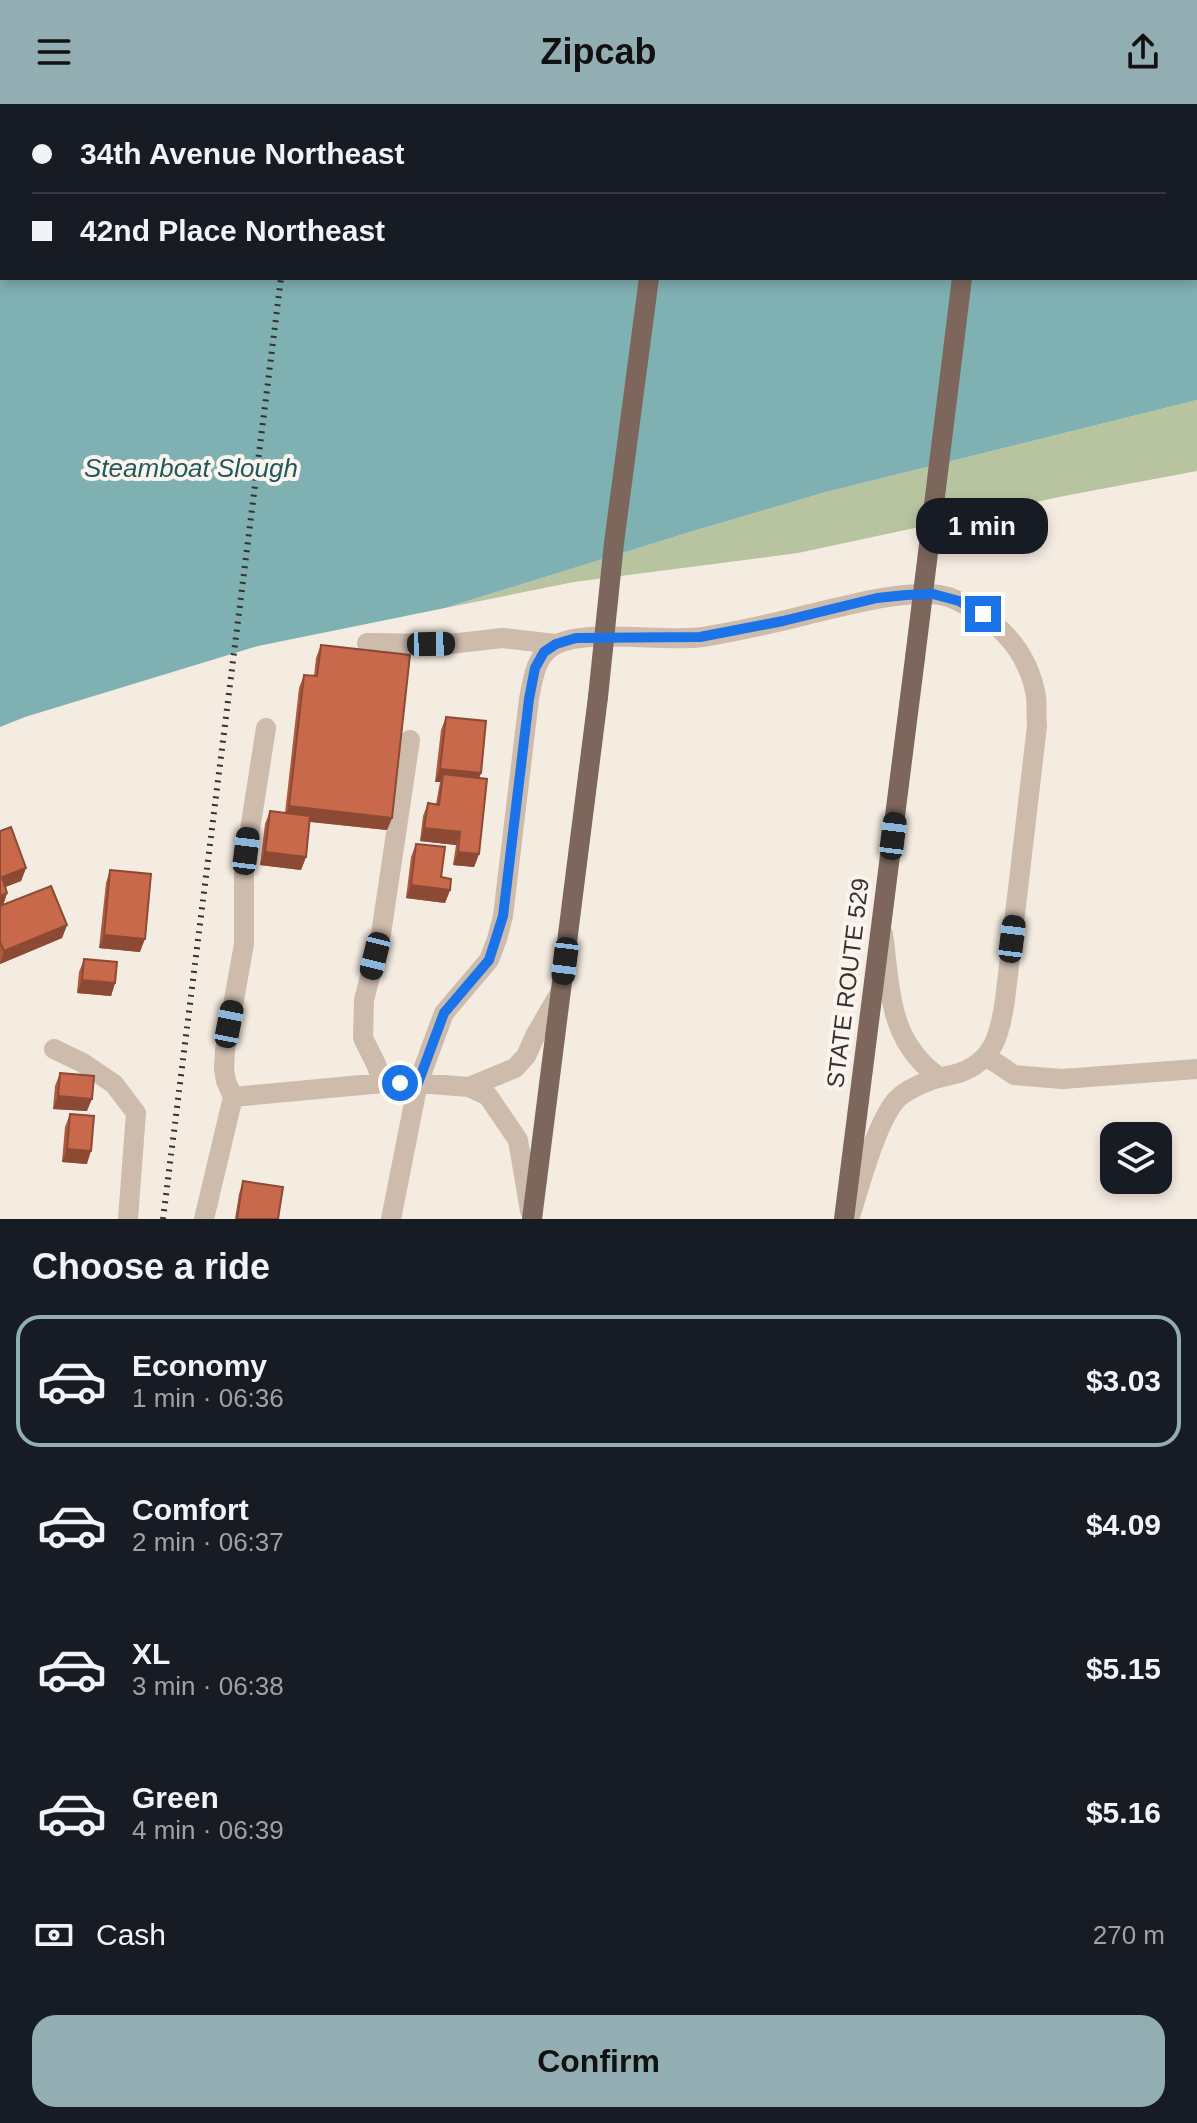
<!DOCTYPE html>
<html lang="en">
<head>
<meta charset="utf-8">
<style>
	body { margin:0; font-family:Helvetica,sans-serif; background:#20242c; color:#f1f3f6; height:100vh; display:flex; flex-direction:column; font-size:30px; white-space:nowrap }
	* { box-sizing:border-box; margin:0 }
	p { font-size:26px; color:#9ea1a6 }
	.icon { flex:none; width:44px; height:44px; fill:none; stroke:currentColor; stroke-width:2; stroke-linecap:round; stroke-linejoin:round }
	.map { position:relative; height:1115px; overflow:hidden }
	.panel { display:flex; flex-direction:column; background:#171b24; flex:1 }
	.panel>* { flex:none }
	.banner { position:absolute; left:0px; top:0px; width:1198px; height:176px; box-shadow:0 4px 12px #0003; display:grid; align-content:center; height:176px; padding:0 32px; background:#171b24 }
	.tools { position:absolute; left:1100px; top:1018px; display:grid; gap:16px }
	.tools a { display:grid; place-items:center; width:72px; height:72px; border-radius:16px; background:#171b24; box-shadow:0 4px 12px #0003; font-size:40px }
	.end { position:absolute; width:36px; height:36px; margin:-18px; border:10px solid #1a73e8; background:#fff; box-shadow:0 0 0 4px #fff }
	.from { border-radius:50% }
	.bubble { position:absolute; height:56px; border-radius:24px; background:#171b24; box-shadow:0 4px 12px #0003; font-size:26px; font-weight:700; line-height:56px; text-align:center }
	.car { position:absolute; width:24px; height:48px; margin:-24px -12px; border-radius:10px; box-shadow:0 0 6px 2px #0007; background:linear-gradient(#222 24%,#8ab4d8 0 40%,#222 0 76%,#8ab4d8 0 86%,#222 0) }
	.banner b { display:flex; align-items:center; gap:28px; height:76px; font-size:30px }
	.banner b+b { border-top:2px solid #363941 }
	.banner i { width:20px; height:20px; background:#f1f3f6 }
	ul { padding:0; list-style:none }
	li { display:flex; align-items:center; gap:24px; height:132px; margin:0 16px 12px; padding:0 16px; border:4px solid transparent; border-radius:24px }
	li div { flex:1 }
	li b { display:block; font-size:30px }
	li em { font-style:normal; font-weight:700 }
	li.selected { border-color:#92aeb2 }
	li>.icon { width:72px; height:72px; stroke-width:1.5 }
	h2 { padding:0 32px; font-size:36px; line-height:96px }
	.pay { display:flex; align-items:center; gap:20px; height:88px; padding:0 32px; font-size:30px }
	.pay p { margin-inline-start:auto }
	.primary-button { display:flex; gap:16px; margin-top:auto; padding:16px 32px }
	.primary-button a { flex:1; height:92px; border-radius:24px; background:#92aeb2; color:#111; font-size:32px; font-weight:700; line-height:92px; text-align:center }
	header { display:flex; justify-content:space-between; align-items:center; height:104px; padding:0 32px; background:#92aeb2; color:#111; font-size:36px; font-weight:700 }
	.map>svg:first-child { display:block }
</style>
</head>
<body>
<header><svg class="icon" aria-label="menu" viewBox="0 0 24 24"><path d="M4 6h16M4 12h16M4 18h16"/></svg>Zipcab<svg class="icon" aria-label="share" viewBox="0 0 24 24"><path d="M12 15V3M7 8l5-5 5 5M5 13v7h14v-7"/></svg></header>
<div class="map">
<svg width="1197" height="1115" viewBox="0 0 1197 1115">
	<rect width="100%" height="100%" fill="#f4ebe1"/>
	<path fill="#b8c4a0" d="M1197,296v71l-133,25 -266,57 -224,29 -129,26 245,-76 136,-40z"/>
	<path fill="#7fb0b2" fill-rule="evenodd" d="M0,0h1197v296l-371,92 -136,40 -245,76 -187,38 -233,71 -25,10zM2,2h1194v172h-1194z"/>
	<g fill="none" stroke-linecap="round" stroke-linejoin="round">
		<path stroke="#cdbbac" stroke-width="20" d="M367,539l83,1 52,-6 54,6
			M883,830c8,57 5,107 56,143
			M54,945l29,14 31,21 22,29 -8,106
			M986,952l28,19 48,4 135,-10
			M383,979l-7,-19 -13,-26 1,-38 17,-66 29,-194
			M469,983l46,-19 11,-12 10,-22 25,-43
			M233,993l-7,-16 -2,-12 1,-19 19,-106v-76l22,-140
			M530,1107l-12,-71 -30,-44 -19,-9 -51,-4 26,-70 45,-53 8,-21 6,-23 26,-217c4,-20 6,-42 24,-53 32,-19 111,-3 150,-9 36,-6 72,-14 107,-23 40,-9 79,-21 120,-20 13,0 28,6 39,13 35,19 60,49 67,89 1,9 0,20 1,30l-32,274c-5,34 -11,61 -46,73 -10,3 -20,4 -30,8 -11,4 -23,9 -32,18 -22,25 -37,88 -48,120
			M204,1115l29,-122 150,-14h35l-27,136"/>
		<path stroke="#7d675c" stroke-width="20" d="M671,2l1,-2
			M984,2v-2
			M532,1115l66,-522
			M844,1115l71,-561"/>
		<path stroke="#3b302b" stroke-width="6" stroke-dasharray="2 6" stroke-linecap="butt" d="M302,2v-2
			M163,1115l118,-941"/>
		<path stroke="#7d675c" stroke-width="20" d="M915,554l47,-380
			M598,593l16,-154 35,-265"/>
	</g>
	<path fill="#ac5a40" d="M321,541l71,173 -5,12 -77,-8 -4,35 -5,13 -41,-5 5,-41 5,-13 15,2 14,-125 5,-13 10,1 2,-18z
		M446,613l35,56 -2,5v76l-5,13 -21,-2 3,-20 -36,-4 3,-25 5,-13 8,1 4,-22h-5l6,-52z
		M0,727l26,37 -5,13 -16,6 2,6 -4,12 64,20 -5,13 -62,26z
		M416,740l34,46 -5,13 -39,-5 5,-41z
		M110,766l30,82 -41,-4 7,-65z
		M84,855l31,24 -4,13 -34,-3 2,-21z
		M60,969l27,38 -34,-2 2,-23z
		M70,1010l17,50 -25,-2 3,-35z
		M243,1077l35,38h-43l4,-25z"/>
	<path fill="#8c4a34" d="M440,665l41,4 -5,13 -33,-12 -3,8h-5z
		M289,702l103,12 -5,12 -103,-11z
		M424,724l36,4 -4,13 -36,-4z
		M265,748l41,5 -5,13 -41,-5z
		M458,748l21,2 -5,13 -21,-2z
		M26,764l-5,13 -21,8 2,-12z
		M411,781l39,5 -5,13 -39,-5z
		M7,789l-4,13 -3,1v-11z
		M67,821l-5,13 -62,26 4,-13z
		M104,831l41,4 -5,13 -41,-4z
		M82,876l33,3 -4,13 -34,-3z
		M58,992l34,3 -5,12 -34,-2z
		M67,1045l24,2 -4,13 -25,-2z"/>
	<path fill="#c8694b" stroke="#8c4a34" stroke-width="2" d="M321,541l89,10 -18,163 -103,-12 15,-131 13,1z
		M446,613l40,4 -5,52 -41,-4z
		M443,670l44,5 -8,75 -21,-2 2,-20 -36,-4 4,-25 11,2z
		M270,707l40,5 -4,41 -41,-5z
		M11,723l15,41 -24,9 5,16 -7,3v-65z
		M416,740l29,3 -4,30 10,2 -1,11 -39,-5z
		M110,766l41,4 -6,65 -41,-4z
		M51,782l16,39 -63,26 -4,-9v-36z
		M84,855l33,3 -2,21 -33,-3z
		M60,969l34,3 -2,23 -34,-3z
		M70,1010l24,2 -3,35 -24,-2z
		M243,1077l40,6 -5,32h-41z"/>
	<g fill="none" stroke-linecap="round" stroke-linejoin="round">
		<path stroke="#1a73e8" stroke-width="10" d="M400,979h18l26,-70 45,-53 14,-44 26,-217 6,-31 9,-16 12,-8 20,-6 124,-1 83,-16 94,-23 29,-3 27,-1 26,7 24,13"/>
	</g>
	<g text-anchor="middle" stroke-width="8" stroke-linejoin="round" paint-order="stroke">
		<g font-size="24" fill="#3b302b" stroke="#fbf5ee">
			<text transform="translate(848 879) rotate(-83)" y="8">STATE ROUTE 529</text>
		</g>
		<g font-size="26" font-style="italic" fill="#1f5a5e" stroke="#fbf5ee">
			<text x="191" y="373">Steamboat Slough</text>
		</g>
	</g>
</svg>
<div class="tools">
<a><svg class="icon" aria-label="layers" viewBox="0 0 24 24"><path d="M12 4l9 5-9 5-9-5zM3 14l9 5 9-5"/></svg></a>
</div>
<i class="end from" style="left:400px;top:979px"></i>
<i class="end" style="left:983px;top:510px"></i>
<div class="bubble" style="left:916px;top:394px;width:132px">1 min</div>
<i class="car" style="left:431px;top:540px;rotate:89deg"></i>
<i class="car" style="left:893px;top:732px;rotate:7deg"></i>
<i class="car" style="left:246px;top:747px;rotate:7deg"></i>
<i class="car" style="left:1012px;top:835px;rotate:7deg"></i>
<i class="car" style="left:375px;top:852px;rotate:194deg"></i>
<i class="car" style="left:565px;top:857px;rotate:187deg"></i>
<i class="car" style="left:229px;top:920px;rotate:11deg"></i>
<div class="banner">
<b><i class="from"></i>34th Avenue Northeast</b>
<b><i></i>42nd Place Northeast</b>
</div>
</div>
<section class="panel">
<h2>Choose a ride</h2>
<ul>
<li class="selected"><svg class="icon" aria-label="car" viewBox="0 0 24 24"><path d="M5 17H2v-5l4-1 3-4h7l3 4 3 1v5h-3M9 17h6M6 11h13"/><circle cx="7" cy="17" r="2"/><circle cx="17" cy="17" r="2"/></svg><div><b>Economy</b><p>1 min · 06:36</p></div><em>$3.03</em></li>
<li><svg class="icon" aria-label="car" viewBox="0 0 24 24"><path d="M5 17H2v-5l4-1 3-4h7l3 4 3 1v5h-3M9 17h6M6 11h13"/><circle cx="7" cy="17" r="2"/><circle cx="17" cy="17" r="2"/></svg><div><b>Comfort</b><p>2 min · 06:37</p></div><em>$4.09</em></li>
<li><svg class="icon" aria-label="car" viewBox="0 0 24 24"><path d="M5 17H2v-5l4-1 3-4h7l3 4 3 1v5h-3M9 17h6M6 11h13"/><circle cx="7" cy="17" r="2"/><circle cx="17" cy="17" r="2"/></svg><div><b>XL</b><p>3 min · 06:38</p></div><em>$5.15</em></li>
<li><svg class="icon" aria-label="car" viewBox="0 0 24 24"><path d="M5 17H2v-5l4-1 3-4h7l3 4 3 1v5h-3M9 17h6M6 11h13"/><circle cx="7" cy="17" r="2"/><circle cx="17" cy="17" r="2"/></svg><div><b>Green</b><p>4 min · 06:39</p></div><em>$5.16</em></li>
</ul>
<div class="pay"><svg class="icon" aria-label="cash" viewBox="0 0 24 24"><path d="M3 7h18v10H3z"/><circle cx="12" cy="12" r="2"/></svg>Cash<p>270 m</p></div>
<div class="primary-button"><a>Confirm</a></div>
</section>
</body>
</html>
